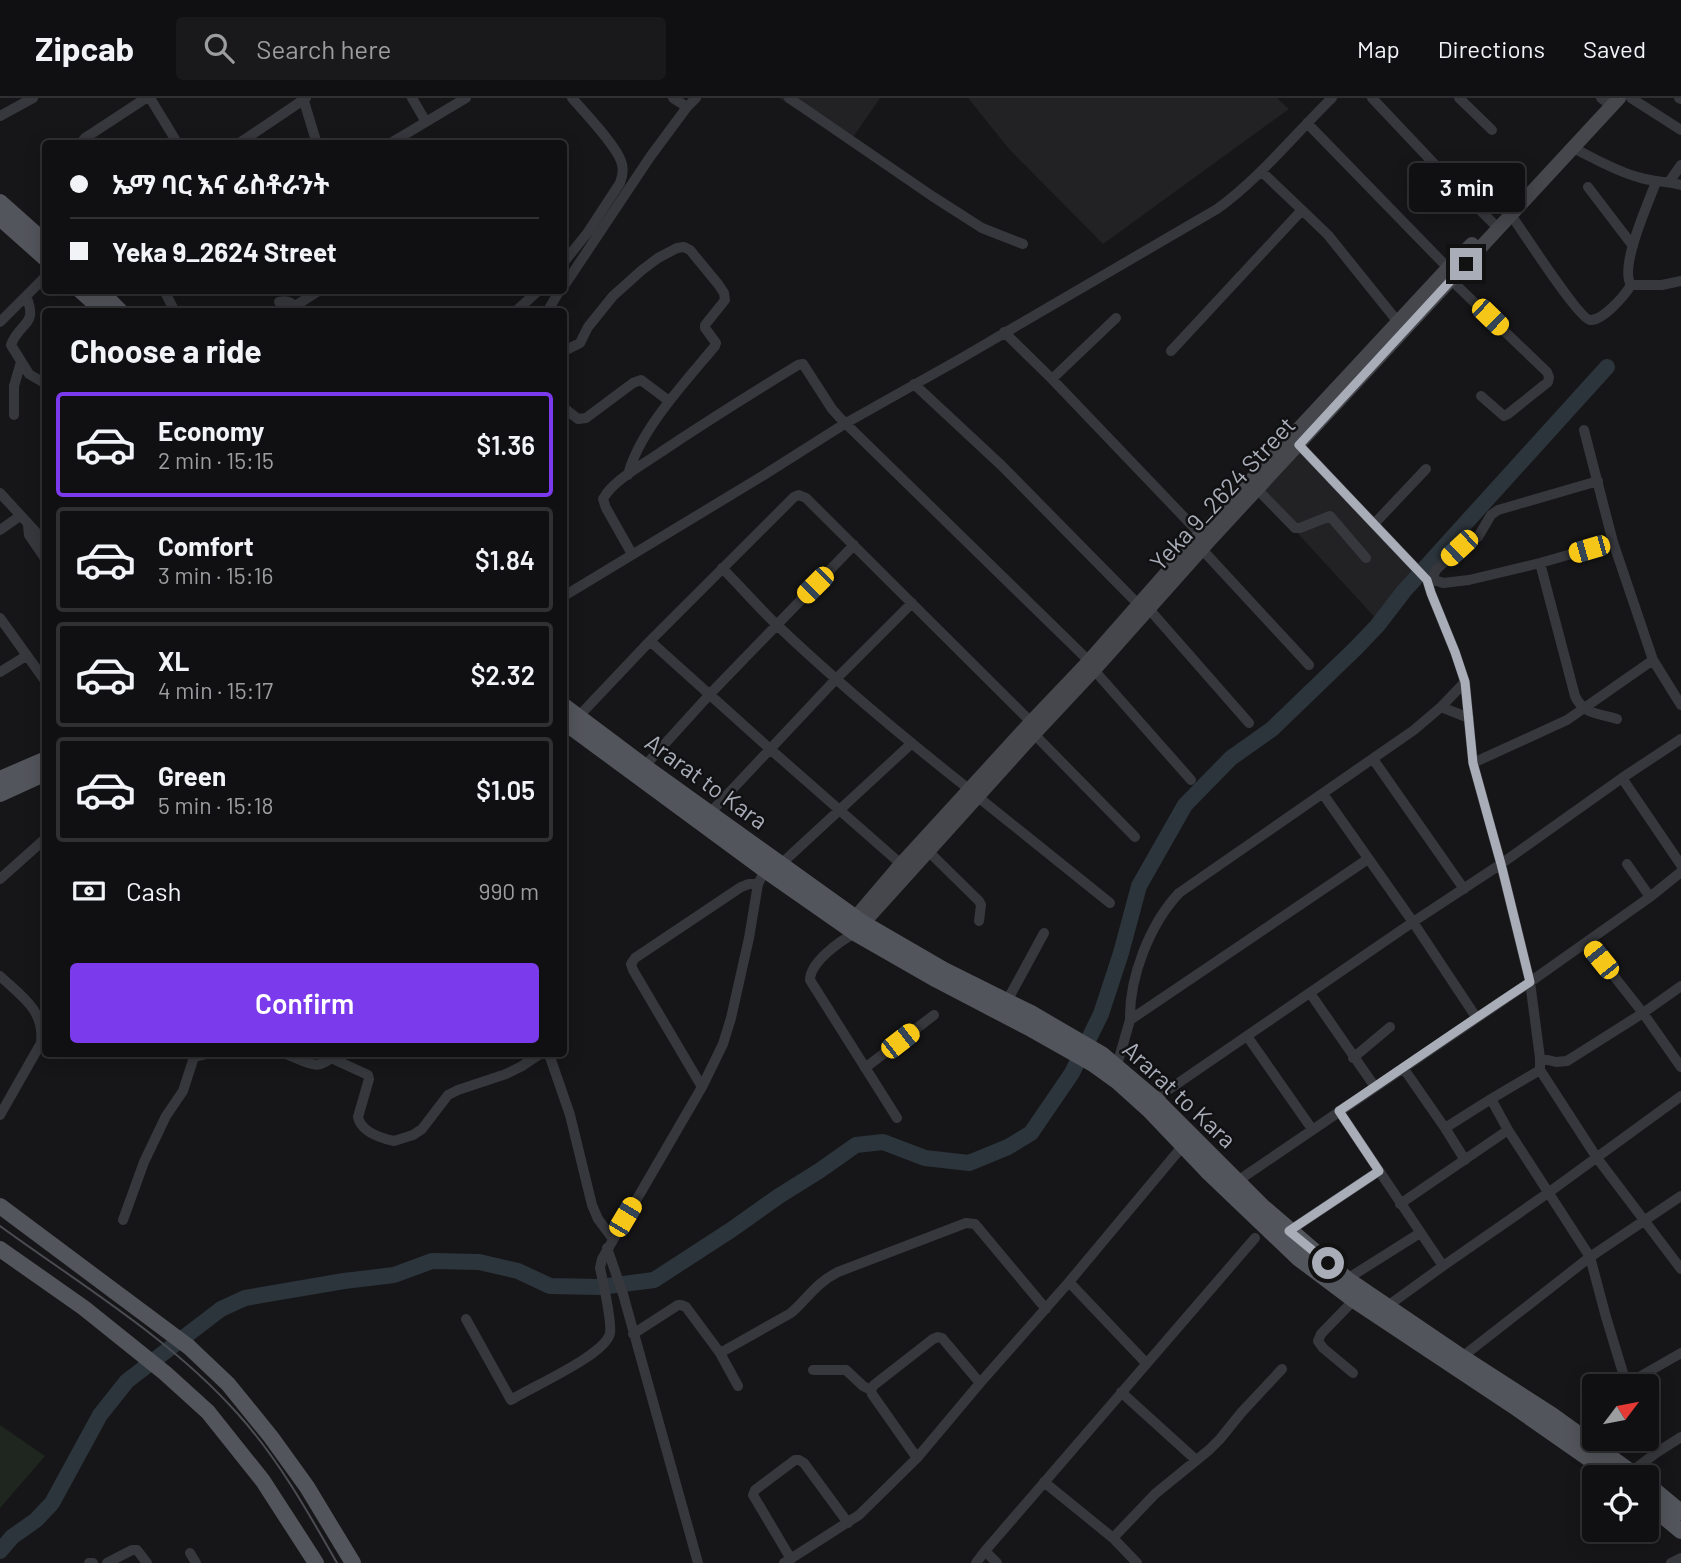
<!DOCTYPE html>
<html lang="en">
<head>
<meta charset="utf-8">
<style>
	body { margin:0; font-family:Barlow,"Noto Sans Ethiopic",sans-serif; background:#19191b; color:#f1f3f6; height:100vh; display:flex; flex-direction:column; font-size:26px; white-space:nowrap }
	* { box-sizing:border-box; margin:0 }
	p { font-size:23px; color:#9c9d9f }
	.icon { flex:none; width:38px; height:38px; fill:none; stroke:currentColor; stroke-width:2; stroke-linecap:round; stroke-linejoin:round }
	.map { position:relative; flex:1; overflow:hidden }
	.sheet { position:absolute; left:42px; top:210px; width:525px; height:749px; display:flex; flex-direction:column; background:#101012; border-radius:7px; box-shadow:0 4px 18px #0003,0 0 0 2px #303032 }
	.sheet>* { flex:none }
	.guide { position:absolute; left:42px; top:42px; width:525px; height:154px; border-radius:7px; box-shadow:0 4px 18px #0003,0 0 0 2px #303032; display:grid; align-content:center; height:154px; padding:0 28px; background:#101012 }
	.needle { width:46px; rotate:58deg }
	.fabs { position:absolute; left:1582px; top:1276px; display:grid; gap:14px }
	.fabs a { display:grid; place-items:center; width:77px; height:77px; border-radius:7px; background:#101012; box-shadow:0 4px 18px #0003,0 0 0 2px #303032; font-size:35px }
	.end { position:absolute; width:32px; height:32px; margin:-16px; border:9px solid #a8adb8; background:#111; box-shadow:0 0 0 4px #111 }
	.from { border-radius:50% }
	.bubble { position:absolute; height:49px; border-radius:7px; background:#101012; box-shadow:0 4px 18px #0003,0 0 0 2px #303032; font-size:23px; font-weight:600; line-height:49px; text-align:center }
	.car { position:absolute; width:21px; height:42px; margin:-21px -10px; border-radius:9px; box-shadow:0 0 5px 2px #0007; background:linear-gradient(#f5c518 24%,#345 0 40%,#f5c518 0 76%,#345 0 86%,#f5c518 0) }
	.guide b { display:flex; align-items:center; gap:24px; height:66px; font-size:26px }
	.guide b+b { border-top:2px solid #303032 }
	.guide i { width:18px; height:18px; background:#f1f3f6 }
	ul { padding:0; list-style:none }
	li { display:flex; align-items:center; gap:21px; height:105px; margin:0 14px 10px; padding:0 14px; border:4px solid #303032; border-radius:7px }
	li div { flex:1 }
	li b { display:block; font-size:26px }
	li em { font-style:normal; font-weight:600 }
	li.selected { border-color:#7c3aed }
	li>.icon { width:63px; height:63px; stroke-width:1.5 }
	h2 { padding:0 28px; font-size:32px; line-height:84px }
	.pay { display:flex; align-items:center; gap:18px; height:77px; padding:0 28px; font-size:26px }
	.pay p { margin-inline-start:auto }
	.action { display:flex; gap:14px; margin-top:auto; padding:14px 28px }
	.action a { flex:1; height:80px; border-radius:7px; background:#7c3aed; color:#fff; font-size:28px; font-weight:600; line-height:80px; text-align:center }
	header { display:flex; align-items:center; gap:42px; box-sizing:border-box; height:98px; padding:0 35px; background:#101012; border-bottom:2px solid #303032 }
	header strong { font-size:33px }
	nav { display:flex; gap:38px; margin-inline-start:auto; font-size:24px }
	.search { width:490px; height:63px; background:#19191b; display:flex; align-items:center; gap:18px; box-sizing:border-box; padding:0 24px; border-radius:7px; color:#9c9d9f; font-size:26px }
	.map>svg:first-child { display:block }
</style>
</head>
<body>
<header>
<strong>Zipcab</strong>
<div class="search"><svg class="icon" aria-label="search" viewBox="0 0 24 24"><circle cx="10" cy="10" r="6"/><path d="M15 15l6 6"/></svg>Search here</div>
<nav><a>Map</a><a>Directions</a><a>Saved</a></nav>
</header>
<div class="map">
<svg width="1681" height="1465" viewBox="0 0 1681 1465">
	<rect width="100%" height="100%" fill="#161618"/>
	<path fill="#222225" d="M779,0h101l-31,45z
		M968,0h309l12,11 -186,135 -94,-95z
		M1299,347l123,129 -43,48 -122,-133z"/>
	<path fill="#1e261f" d="M0,1327l45,31 -45,52z"/>
	<g fill="none" stroke-linecap="round" stroke-linejoin="round">
		<path stroke="#2c353c" stroke-width="16" d="M0,1453l12,-14 24,-17 16,-17 48,-88 27,-34 94,-72 24,-11 99,-17 50,-6 38,-14 47,1 39,9 32,15 50,1 54,-7 77,-50 48,-34 40,-25 37,-26 27,-3 42,16 44,5 39,-16 23,-14 41,-60 29,-59 20,-61 18,-67 46,-81 46,-47 41,-29 84,-81 21,-22 27,-35 203,-224"/>
		<path stroke="#37383d" stroke-width="10" d="M150,0l28,46
			M303,0l14,46
			M412,0l14,24
			M673,0l14,9
			M789,0l143,98 50,32 41,16
			M1372,0l69,73 52,52
			M1459,0l33,32
			M1601,0l4,3
			M1631,0l50,32
			M1679,0l2,1
			M0,18l33,-18
			M1307,25l141,145
			M80,46l5,-6 61,-40
			M238,46l68,-46
			M389,46l77,-46
			M1573,50c21,10 42,23 65,29 14,5 29,4 43,8
			M1669,84l12,-17
			M1588,89l45,59
			M1302,112l26,25 70,87
			M1511,117c11,15 67,103 79,105 13,1 35,-25 41,-35 -12,-18 17,-81 25,-103
			M564,164l24,-30 32,-49c3,-8 4,-15 1,-22 -6,-17 -36,-48 -49,-63
			M1451,182l96,92 2,5 -1,5 -40,32 -4,2 -23,-20
			M1631,187h31l19,-4
			M564,188l86,-129 37,-50 9,-9
			M164,192l11,22
			M26,198c13,30 -7,26 -15,49l18,29 17,10
			M279,204c9,-2 15,0 17,10
			M295,208l25,-16
			M515,214l24,-22
			M547,214l13,-22
			M0,224l46,-46
			M1004,234l48,47 152,159
			M564,253l16,-8 8,-16 25,-31 29,-26 16,-12 19,-10 7,-1 6,3 28,34 6,9 1,7 -20,25v3l11,15 -1,3c-29,35 -76,85 -87,129
			M1171,253l131,-141 -41,-39
			M1052,281l64,-61
			M914,286l87,81 138,140
			M564,310l14,11 8,-1 47,-35 8,-3 28,21
			M14,317v-29l7,-24
			M1584,332l29,112 40,118 28,45
			M1299,347l128,135 4,13 24,59 10,30 8,81 28,101 29,118 10,76v12l57,88 84,111
			M1257,391l38,39h5l30,-12 36,42
			M0,395l46,50
			M1374,426l52,-55
			M28,427l1,10 17,25
			M0,432l20,-14
			M1197,446l112,121
			M632,456l-26,-46 -3,-9c10,-19 41,-35 58,-47 45,-30 91,-59 137,-87l5,-1 29,45 8,9 249,243
			M1540,465l35,133c9,19 23,17 42,23
			M722,470c19,19 37,40 56,58 61,58 126,112 192,164
			M1432,481l11,4 26,-3 71,-17 73,-21
			M1427,482l5,-1 4,-9 23,-22 19,-11 13,-22 7,-5 100,-29
			M564,498l200,-121 82,-52 114,-64 257,-150c43,-31 77,-74 115,-111
			M1149,511l100,114
			M0,520l46,64
			M650,543l120,108 131,115
			M1094,572l97,110
			M0,574l26,-16
			M1441,609l28,11
			M578,619l72,-76 144,-144 5,-2 7,3 225,224
			M1034,636l101,103
			M1373,661l91,130
			M1473,665l94,-43 86,-60
			M642,671l68,-75 144,-149
			M1622,680l59,87
			M1323,696l90,128 63,95
			M978,699l132,106
			M710,715l126,-134 76,-76
			M928,753l51,50 2,4 -2,16
			M781,766l131,-121
			M1627,766l23,33
			M0,781l46,-41
			M855,835c-15,8 -45,29 -45,47l87,138
			M1587,844l56,71 38,54
			M0,878c21,20 45,34 41,67l-41,72
			M1310,895l65,94
			M1007,903l37,-68
			M1130,922c-1,-43 20,-96 49,-127l235,-163 27,-23 24,-25
			M1247,938l65,93
			M286,956c19,7 33,20 48,0
			M549,956l21,61 22,90 6,14 15,20
			M331,960l37,17 1,4 -11,38c3,15 22,21 36,24l19,-6 9,-6 26,-34 10,-5 48,-16 16,-8 18,-12
			M1353,960l37,-31
			M1540,960l16,4 11,-1 76,-48 38,-27
			M1117,967l13,-45 238,-161
			M865,970l69,-53
			M1404,971l41,59 20,32
			M1540,972l-49,29 17,31 82,127 16,60 21,69
			M702,989l-69,-117 -2,-6 4,-6 106,-71 8,-3h9
			M1155,1001l258,-177 88,-58 121,-86 59,-39
			M1339,1013l104,155 105,-73 133,-97
			M1445,1030l46,-29
			M1236,1084l294,-200 120,-85 31,-25
			M1400,1106l108,-74
			M123,1122l21,-58 22,-46 17,-25 11,-34 13,-3
			M1289,1133l90,-60
			M607,1150l16,46 75,269
			M1347,1181l73,-46
			M1069,1184l77,81
			M1382,1212l61,-44
			M466,1221l45,81c20,-13 95,-45 99,-67 2,-12 -7,-51 -10,-65l2,-9 100,-172 21,-43 8,-26 18,-80 9,-54 7,-14
			M633,1236l45,-29h3l5,2 34,46 71,-40c17,-15 25,-30 47,-41l128,-49 9,1 71,85
			M720,1255l18,33
			M1462,1259l128,-100 91,-61
			M813,1272h33l17,16 8,4
			M1353,1275l-30,-25 -5,-7 3,-7 33,-34
			M1627,1286l54,-31
			M1121,1294l75,68
			M1656,1355l25,-16
			M917,1360l-45,-64 -1,-4 3,-5 59,-46 5,-2 4,1 38,45
			M1627,1377l29,-22 -9,-19
			M1044,1384l69,56 24,25
			M1113,1440l42,-44 54,-44 11,-11 21,-26 41,-44
			M985,1453l12,12
			M190,1455l6,10
			M791,1461l-38,-64 2,-5 40,-30h4l5,3 44,60
			M89,1465h4
			M107,1465l25,-13h5l10,13
			M784,1465l75,-48 58,-57 63,-75 89,-101 117,-140
			M976,1465l9,-12 270,-313
			M1671,1465l10,-5"/>
		<path stroke="#45474d" stroke-width="14" d="M855,820l46,-54 130,-142 58,-61 111,-126 248,-267 24,-24
			M856,833l178,-197 60,-64 114,-128 411,-444"/>
		<path stroke="#53555c" stroke-width="16" d="M0,104l46,41
			M0,120l46,41
			M80,192l24,22
			M99,192l22,22
			M564,608l80,60 219,157 81,47 87,43 72,42 52,44 107,107 85,73 115,78 90,58 86,62
			M564,624l201,148 90,63 82,47 94,49 62,35 25,18 31,28 60,63 89,85 56,42 158,105 103,72
			M0,681l46,-20
			M0,696l46,-21
			M0,1108l189,141 39,37 43,53 36,50 46,76
			M0,1151l84,59 81,65 43,39 55,69 53,82
			M1647,1386l34,28
			M1647,1405l34,28"/>
		<path stroke="#4a4c52" stroke-width="2" d="M0,1128c81,59 170,112 237,187 40,44 71,99 100,150"/>
	</g>
	<g fill="none" stroke-linecap="round" stroke-linejoin="round">
		<path stroke="#a8adb8" stroke-width="9" d="M1328,1165l-39,-32 90,-60 -40,-60c64,-43 127,-87 191,-129l-29,-118 -28,-101 -8,-81 -10,-30 -24,-59 -4,-13 -128,-135 167,-181"/>
	</g>
	<g text-anchor="middle" stroke-width="5" stroke-linejoin="round" paint-order="stroke">
		<g font-size="24" fill="#a8adb8" stroke="#111113">
			<text transform="translate(1223 396) rotate(-47)" y="8">Yeka 9_2624 Street</text>
			<text transform="translate(706 684) rotate(36)" y="8">Ararat to Kara</text>
			<text transform="translate(1179 997) rotate(43)" y="8">Ararat to Kara</text>
		</g>
	</g>
</svg>
<div class="fabs">
<a><svg class="needle" viewBox="-14 -14 28 28"><path d="M0-13l5 13h-10z" fill="#e53935"/><path d="M0 13l5-13h-10z" fill="#9c9d9f"/></svg></a>
<a><svg class="icon" aria-label="locate" viewBox="0 0 24 24"><circle cx="12" cy="12" r="6"/><path d="M12 2v4M12 18v4M2 12h4M18 12h4"/></svg></a>
</div>
<i class="end from" style="left:1328px;top:1165px"></i>
<i class="end" style="left:1466px;top:166px"></i>
<div class="bubble" style="left:1409px;top:65px;width:116px">3 min</div>
<i class="car" style="left:1490px;top:219px;rotate:134deg"></i>
<i class="car" style="left:1459px;top:450px;rotate:227deg"></i>
<i class="car" style="left:1589px;top:451px;rotate:254deg"></i>
<i class="car" style="left:815px;top:487px;rotate:225deg"></i>
<i class="car" style="left:1601px;top:862px;rotate:321deg"></i>
<i class="car" style="left:900px;top:943px;rotate:52deg"></i>
<i class="car" style="left:625px;top:1119px;rotate:31deg"></i>
<div class="guide">
<b><i class="from"></i>ኤማ ባር እና ሬስቶራንት</b>
<b><i></i>Yeka 9_2624 Street</b>
</div>
<section class="sheet">
<h2>Choose a ride</h2>
<ul>
<li class="selected"><svg class="icon" aria-label="car" viewBox="0 0 24 24"><path d="M5 17H2v-5l4-1 3-4h7l3 4 3 1v5h-3M9 17h6M6 11h13"/><circle cx="7" cy="17" r="2"/><circle cx="17" cy="17" r="2"/></svg><div><b>Economy</b><p>2 min · 15:15</p></div><em>$1.36</em></li>
<li><svg class="icon" aria-label="car" viewBox="0 0 24 24"><path d="M5 17H2v-5l4-1 3-4h7l3 4 3 1v5h-3M9 17h6M6 11h13"/><circle cx="7" cy="17" r="2"/><circle cx="17" cy="17" r="2"/></svg><div><b>Comfort</b><p>3 min · 15:16</p></div><em>$1.84</em></li>
<li><svg class="icon" aria-label="car" viewBox="0 0 24 24"><path d="M5 17H2v-5l4-1 3-4h7l3 4 3 1v5h-3M9 17h6M6 11h13"/><circle cx="7" cy="17" r="2"/><circle cx="17" cy="17" r="2"/></svg><div><b>XL</b><p>4 min · 15:17</p></div><em>$2.32</em></li>
<li><svg class="icon" aria-label="car" viewBox="0 0 24 24"><path d="M5 17H2v-5l4-1 3-4h7l3 4 3 1v5h-3M9 17h6M6 11h13"/><circle cx="7" cy="17" r="2"/><circle cx="17" cy="17" r="2"/></svg><div><b>Green</b><p>5 min · 15:18</p></div><em>$1.05</em></li>
</ul>
<div class="pay"><svg class="icon" aria-label="cash" viewBox="0 0 24 24"><path d="M3 7h18v10H3z"/><circle cx="12" cy="12" r="2"/></svg>Cash<p>990 m</p></div>
<div class="action"><a>Confirm</a></div>
</section>
</div>
</body>
</html>
